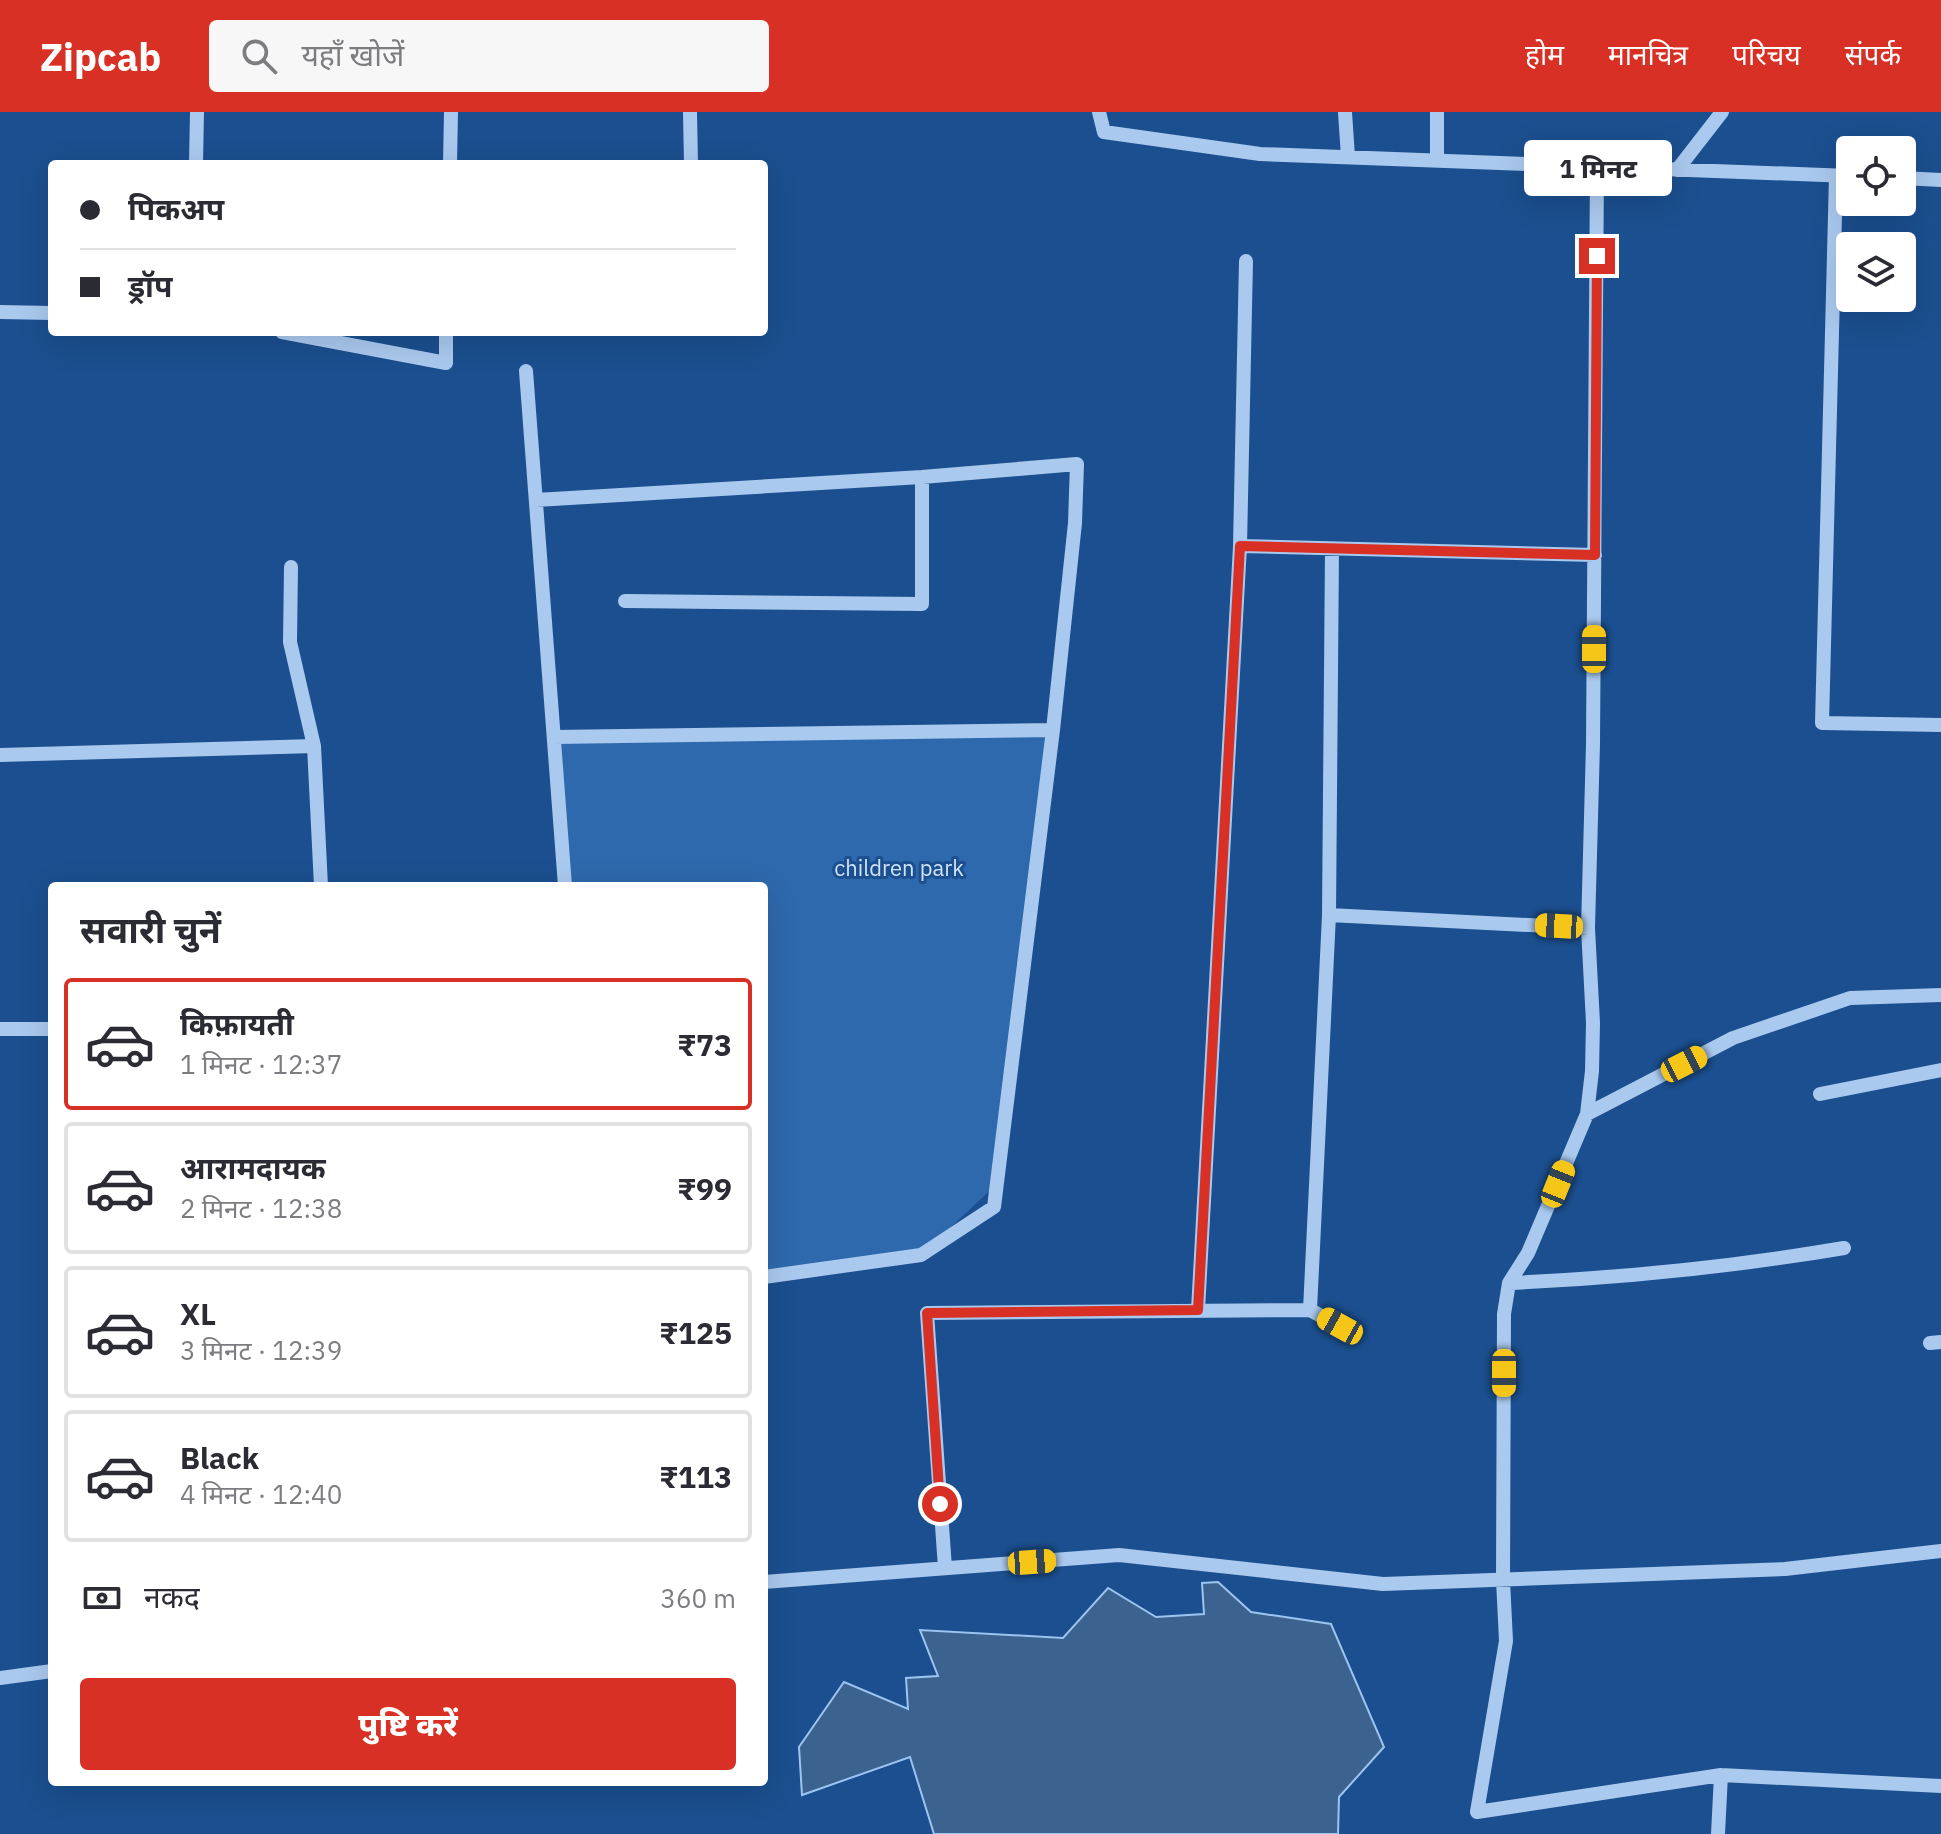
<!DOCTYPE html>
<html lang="hi">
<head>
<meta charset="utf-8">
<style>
	body { margin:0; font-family:"IBM Plex Sans","Noto Sans Devanagari",sans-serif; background:#f7f7f7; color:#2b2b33; height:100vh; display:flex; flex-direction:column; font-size:30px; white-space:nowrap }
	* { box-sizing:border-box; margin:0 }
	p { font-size:26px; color:#7c7c81 }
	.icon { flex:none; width:44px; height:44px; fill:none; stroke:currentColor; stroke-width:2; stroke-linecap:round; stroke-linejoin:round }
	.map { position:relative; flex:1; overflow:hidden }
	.sheet { position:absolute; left:48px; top:770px; width:720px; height:904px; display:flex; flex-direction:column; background:#fff; border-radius:8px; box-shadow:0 8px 32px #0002 }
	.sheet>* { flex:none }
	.top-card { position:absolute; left:48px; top:48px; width:720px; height:176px; border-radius:8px; box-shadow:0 8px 32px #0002; display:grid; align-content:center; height:176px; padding:0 32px; background:#fff }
	.controls { position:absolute; left:1836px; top:24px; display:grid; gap:16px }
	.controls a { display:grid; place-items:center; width:80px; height:80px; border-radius:8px; background:#fff; box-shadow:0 8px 32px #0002; font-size:40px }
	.end { position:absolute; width:36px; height:36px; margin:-18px; border:10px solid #d93025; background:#fff; box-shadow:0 0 0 4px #fff }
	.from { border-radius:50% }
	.bubble { position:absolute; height:56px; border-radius:8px; background:#fff; box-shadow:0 8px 32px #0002; font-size:26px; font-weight:800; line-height:56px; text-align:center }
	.car { position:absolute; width:24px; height:48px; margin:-24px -12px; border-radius:10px; box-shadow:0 0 6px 2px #0007; background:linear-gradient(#f5c518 24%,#345 0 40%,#f5c518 0 76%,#345 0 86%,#f5c518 0) }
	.top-card b { display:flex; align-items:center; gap:28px; height:76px; font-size:30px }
	.top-card b+b { border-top:2px solid #e1e1e2 }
	.top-card i { width:20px; height:20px; background:#2b2b33 }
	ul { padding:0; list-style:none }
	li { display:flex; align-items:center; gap:24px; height:132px; margin:0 16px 12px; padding:0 16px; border:4px solid #e1e1e2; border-radius:8px }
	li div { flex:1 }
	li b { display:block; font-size:30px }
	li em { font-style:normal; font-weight:800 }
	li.active { border-color:#d93025 }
	li>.icon { width:72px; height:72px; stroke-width:1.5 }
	h2 { padding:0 32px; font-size:36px; line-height:96px }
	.pay { display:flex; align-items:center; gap:20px; height:88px; padding:0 32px; font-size:30px }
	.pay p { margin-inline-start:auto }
	.primary-button { display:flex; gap:16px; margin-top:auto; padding:16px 32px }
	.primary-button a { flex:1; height:92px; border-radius:8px; background:#d93025; color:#fff; font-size:32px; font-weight:800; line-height:92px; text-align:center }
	header { display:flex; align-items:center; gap:48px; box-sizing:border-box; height:112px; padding:0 40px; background:#d93025; color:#fff }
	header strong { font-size:38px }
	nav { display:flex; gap:44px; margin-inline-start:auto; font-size:28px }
	.search { width:560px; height:72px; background:#f7f7f7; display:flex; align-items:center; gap:20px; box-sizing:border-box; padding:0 28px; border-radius:8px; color:#7c7c81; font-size:30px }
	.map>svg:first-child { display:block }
</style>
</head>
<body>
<header>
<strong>Zipcab</strong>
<div class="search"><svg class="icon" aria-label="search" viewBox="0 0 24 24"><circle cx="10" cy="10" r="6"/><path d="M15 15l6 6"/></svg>यहाँ खोजें</div>
<nav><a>होम</a><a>मानचित्र</a><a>परिचय</a><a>संपर्क</a></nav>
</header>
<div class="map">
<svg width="1941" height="1722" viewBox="0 0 1941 1722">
	<rect width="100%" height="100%" fill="#1b4f8f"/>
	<path fill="#2e69ad" d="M1053,618l-56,454 -76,71 -157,22v-391h-199l-11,-149z"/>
	<path fill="#3c6290" stroke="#9cc4f0" stroke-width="2" d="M1218,1470l33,30 80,12 53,123 -45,50 -1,37h-404l-24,-77 -108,38 -3,-48 45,-65 64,27 -2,-31 32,-2 -18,-46 143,8 45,-50 48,29 48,-3 -2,-31z"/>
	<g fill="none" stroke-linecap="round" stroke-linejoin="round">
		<path stroke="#a9c9ee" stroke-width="14" d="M690,0l1,52
			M1099,0l5,20 156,22 590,22
			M1345,0l3,45
			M1437,49v-49
			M196,52l1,-52
			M450,52l1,-52
			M1597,55l-4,577 -5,184 5,95 -1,48 -5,43 -59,139 -19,30 -5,31 -1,266 3,61 -29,171 244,-37 220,11
			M1677,58l45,-58
			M1836,64l-14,547 119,2
			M1902,66l39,2
			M0,200l52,1
			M282,220l164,31v-31
			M526,259l39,515
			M536,388l386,-23 155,-13 -2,59 -22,207
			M1240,434l355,9
			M1332,437l-3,366 259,13
			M291,455l-1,75 24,104
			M625,489l297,3v-127
			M554,625l499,-7 -59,477 -73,48 -157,22
			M0,643l314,-9 7,140
			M0,917h52
			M1820,982l121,-24
			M1587,1002l146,-76 117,-40 91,-3
			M1509,1171c113,-5 223,-16 335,-35
			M1198,1198l42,-764 6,-285
			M1310,1198l19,-395
			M1930,1231l11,-1
			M945,1456l-18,-255 383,-3 30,16
			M764,1470l355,-27 264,29 402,-15 156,-18
			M0,1566l52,-7
			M1718,1722l3,-59"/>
	</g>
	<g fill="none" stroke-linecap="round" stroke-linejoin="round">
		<path stroke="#d93025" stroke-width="10" d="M940,1392l-13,-191 271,-3 42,-764 355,9 2,-299"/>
	</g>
	<g text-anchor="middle" stroke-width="6" stroke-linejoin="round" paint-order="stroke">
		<g font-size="22" fill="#cfe3fa" stroke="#1b4f8f">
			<text x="899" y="764">children park</text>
		</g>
	</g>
</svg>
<div class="controls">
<a><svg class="icon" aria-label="locate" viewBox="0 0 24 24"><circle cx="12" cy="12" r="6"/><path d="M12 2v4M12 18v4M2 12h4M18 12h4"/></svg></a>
<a><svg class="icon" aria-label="layers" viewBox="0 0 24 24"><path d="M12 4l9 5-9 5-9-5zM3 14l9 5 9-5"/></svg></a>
</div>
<i class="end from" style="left:940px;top:1392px"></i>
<i class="end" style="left:1597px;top:144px"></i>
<div class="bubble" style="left:1524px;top:28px;width:148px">1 मिनट</div>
<i class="car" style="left:1594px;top:537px;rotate:0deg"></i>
<i class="car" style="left:1559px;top:814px;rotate:273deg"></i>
<i class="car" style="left:1684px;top:952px;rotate:63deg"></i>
<i class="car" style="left:1558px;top:1072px;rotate:22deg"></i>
<i class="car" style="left:1340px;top:1214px;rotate:299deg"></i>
<i class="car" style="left:1504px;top:1261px;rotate:180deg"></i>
<i class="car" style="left:1032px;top:1450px;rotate:86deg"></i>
<div class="top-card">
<b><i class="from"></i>पिकअप</b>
<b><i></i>ड्रॉप</b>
</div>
<section class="sheet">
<h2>सवारी चुनें</h2>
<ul>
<li class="active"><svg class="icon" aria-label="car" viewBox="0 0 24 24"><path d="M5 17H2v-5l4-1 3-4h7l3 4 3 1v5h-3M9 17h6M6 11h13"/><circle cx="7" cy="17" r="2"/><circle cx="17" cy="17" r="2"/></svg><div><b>किफ़ायती</b><p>1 मिनट · 12:37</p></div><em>₹73</em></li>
<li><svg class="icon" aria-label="car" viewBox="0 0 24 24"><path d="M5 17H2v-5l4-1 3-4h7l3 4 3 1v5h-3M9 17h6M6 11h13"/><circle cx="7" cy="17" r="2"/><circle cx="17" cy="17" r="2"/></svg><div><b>आरामदायक</b><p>2 मिनट · 12:38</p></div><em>₹99</em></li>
<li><svg class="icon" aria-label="car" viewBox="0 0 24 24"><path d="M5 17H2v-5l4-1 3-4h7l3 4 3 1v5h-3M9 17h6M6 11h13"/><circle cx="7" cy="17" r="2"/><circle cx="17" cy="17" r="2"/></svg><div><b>XL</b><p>3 मिनट · 12:39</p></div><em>₹125</em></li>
<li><svg class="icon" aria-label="car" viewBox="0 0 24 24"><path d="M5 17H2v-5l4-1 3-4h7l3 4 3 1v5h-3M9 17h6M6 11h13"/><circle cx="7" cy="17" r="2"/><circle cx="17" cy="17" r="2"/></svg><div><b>Black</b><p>4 मिनट · 12:40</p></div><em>₹113</em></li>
</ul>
<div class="pay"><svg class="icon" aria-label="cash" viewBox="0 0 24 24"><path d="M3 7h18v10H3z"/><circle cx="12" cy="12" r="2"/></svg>नकद<p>360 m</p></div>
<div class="primary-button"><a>पुष्टि करें</a></div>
</section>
</div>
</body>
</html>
